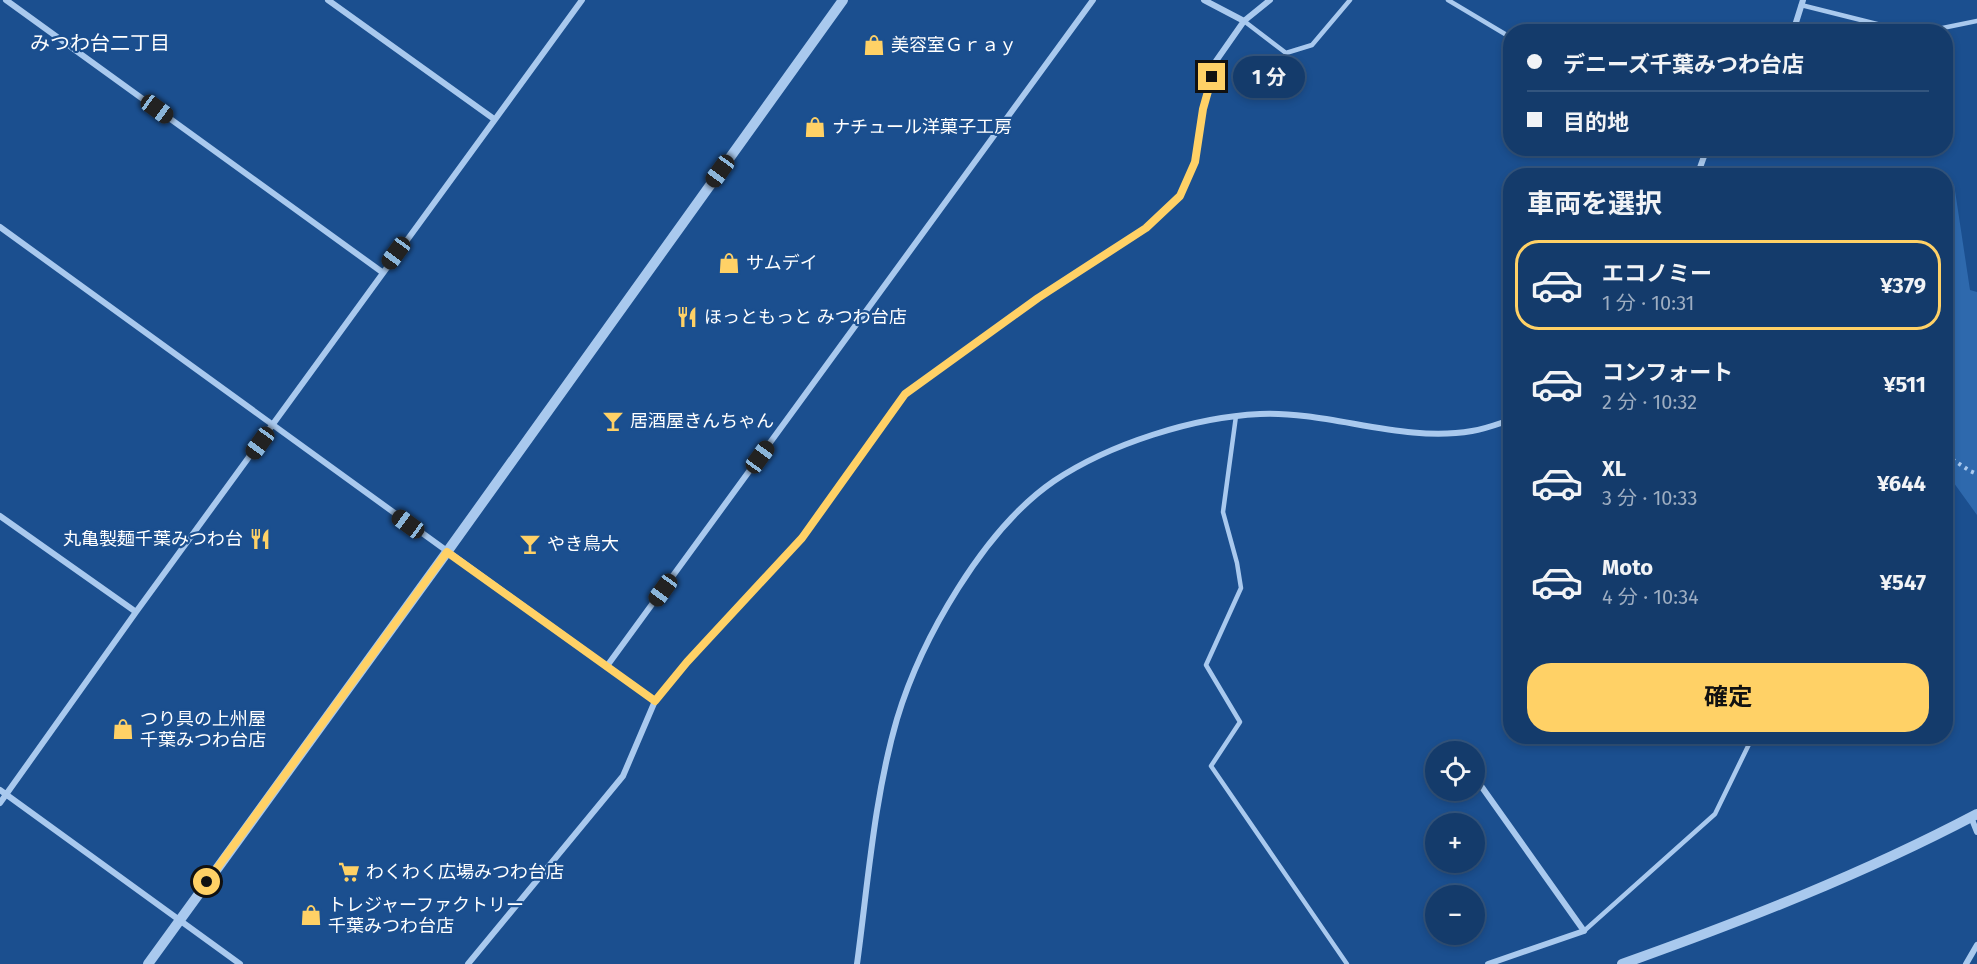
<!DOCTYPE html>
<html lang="ja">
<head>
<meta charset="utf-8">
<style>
	body { margin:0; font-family:"Fira Sans","Noto Sans JP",sans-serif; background:#1d4271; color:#f1f3f6; height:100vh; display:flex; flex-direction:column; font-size:22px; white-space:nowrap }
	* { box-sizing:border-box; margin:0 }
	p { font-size:20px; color:#9dadc1 }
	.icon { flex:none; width:33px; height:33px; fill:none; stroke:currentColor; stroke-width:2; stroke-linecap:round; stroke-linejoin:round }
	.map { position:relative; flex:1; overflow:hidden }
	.drawer { position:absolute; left:1503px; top:168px; width:450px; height:576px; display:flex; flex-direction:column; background:#143b6b; border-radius:24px; box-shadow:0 3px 9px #0003,0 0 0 2px #33557e }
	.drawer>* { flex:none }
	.top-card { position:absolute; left:1503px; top:24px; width:450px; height:132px; border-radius:24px; box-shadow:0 3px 9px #0003,0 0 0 2px #33557e; display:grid; align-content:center; height:132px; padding:0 24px; background:#143b6b }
	.buttons { position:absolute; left:1425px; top:741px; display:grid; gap:12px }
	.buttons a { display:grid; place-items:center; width:60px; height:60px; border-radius:50%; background:#143b6b; box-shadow:0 3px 9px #0003,0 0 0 2px #33557e; font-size:30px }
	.end { position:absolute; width:27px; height:27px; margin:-14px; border:8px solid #ffd166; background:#111; box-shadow:0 0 0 3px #111 }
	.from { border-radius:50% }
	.bubble { position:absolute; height:42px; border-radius:21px; background:#143b6b; box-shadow:0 3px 9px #0003,0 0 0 2px #33557e; font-size:20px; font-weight:700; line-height:42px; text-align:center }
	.car { position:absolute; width:18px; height:36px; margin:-18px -9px; border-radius:8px; box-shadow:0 0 4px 2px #0007; background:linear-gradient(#222 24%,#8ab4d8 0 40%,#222 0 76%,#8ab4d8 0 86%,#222 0) }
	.top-card b { display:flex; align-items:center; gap:21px; height:57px; font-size:22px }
	.top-card b+b { border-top:2px solid #33557e }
	.top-card i { width:15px; height:15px; background:#f1f3f6 }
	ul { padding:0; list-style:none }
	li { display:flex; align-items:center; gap:18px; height:90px; margin:0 12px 9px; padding:0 12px; border:3px solid transparent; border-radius:24px }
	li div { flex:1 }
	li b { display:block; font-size:22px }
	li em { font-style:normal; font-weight:700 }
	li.current { border-color:#ffd166 }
	li>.icon { width:54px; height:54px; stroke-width:1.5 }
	h2 { padding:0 24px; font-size:27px; line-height:72px }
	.action { display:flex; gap:12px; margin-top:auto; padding:12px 24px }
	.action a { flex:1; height:69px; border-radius:24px; background:#ffd166; color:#111; font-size:24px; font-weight:700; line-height:69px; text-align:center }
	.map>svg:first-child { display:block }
</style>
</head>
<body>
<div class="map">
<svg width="1977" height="964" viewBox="0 0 1977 964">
	<rect width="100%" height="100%" fill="#1b4f8f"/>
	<path fill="#2e69ad" d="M1954,184l16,106 7,2v223l-31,-43v-283z"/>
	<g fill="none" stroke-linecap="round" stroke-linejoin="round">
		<path stroke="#a9c9ee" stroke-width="4" stroke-dasharray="3 4.5" stroke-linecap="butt" d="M1946,455l24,16 7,3"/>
		<path stroke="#a9c9ee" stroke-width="4.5" d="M1448,0l62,37
			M1801,5l108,27
			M1244,21l42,32 26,-8 38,-45
			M1923,32l54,-11
			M1236,416l-13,96 14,51 4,25 -35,77 34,57 -29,44 136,198
			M1584,931l131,-117 38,-78"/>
		<path stroke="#a9c9ee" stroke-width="6" d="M6,0l376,272
			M328,0l166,119
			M1204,0l40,21
			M1793,32l10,-32
			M1697,176l10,-28
			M0,227c219,158 436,317 655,474
			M0,516l136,96
			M607,666l486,-666
			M1474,776l110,155 -96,33
			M0,790l240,174
			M0,803l136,-191 446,-612
			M1971,817l6,15
			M468,964l155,-188 32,-75 32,-39 115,-124 103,-144 133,-96 108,-70 34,-32 15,-34 8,-53 13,-48 28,-40 26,-21
			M857,964c11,-81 17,-166 40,-245 24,-80 87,-190 157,-238 55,-37 140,-64 206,-67 70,-3 142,29 212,17 13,-2 26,-7 38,-11
			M1966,964l11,-19"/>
		<path stroke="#a9c9ee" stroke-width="10" d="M148,964l299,-412 396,-552
			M1622,964c121,-43 241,-90 355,-150"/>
	</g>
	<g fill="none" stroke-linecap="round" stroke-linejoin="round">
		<path stroke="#ffd166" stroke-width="8" d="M207,882l240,-330 208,149 32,-39 115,-124 103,-144 133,-96 108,-70 34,-32 15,-34 8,-53 9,-32"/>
	</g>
	<defs>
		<symbol id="shop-bare" viewBox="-9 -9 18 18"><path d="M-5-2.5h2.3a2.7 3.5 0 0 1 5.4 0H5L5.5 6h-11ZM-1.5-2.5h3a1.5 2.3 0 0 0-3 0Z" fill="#ffd166" stroke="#1b4f8f" stroke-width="2.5" paint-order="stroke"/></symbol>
		<symbol id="restaurant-bare" viewBox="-9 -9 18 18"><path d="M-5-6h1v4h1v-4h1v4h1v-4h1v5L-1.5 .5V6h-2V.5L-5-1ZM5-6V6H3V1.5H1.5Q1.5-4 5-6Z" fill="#ffd166" stroke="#1b4f8f" stroke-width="2.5" paint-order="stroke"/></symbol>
		<symbol id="bar-bare" viewBox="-9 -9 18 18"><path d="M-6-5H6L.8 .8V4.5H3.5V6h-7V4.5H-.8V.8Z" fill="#ffd166" stroke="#1b4f8f" stroke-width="2.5" paint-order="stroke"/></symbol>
		<symbol id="supermarket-bare" viewBox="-9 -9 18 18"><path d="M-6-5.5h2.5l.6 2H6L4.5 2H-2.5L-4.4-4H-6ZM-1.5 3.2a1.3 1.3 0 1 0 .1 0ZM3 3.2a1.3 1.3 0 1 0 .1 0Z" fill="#ffd166" stroke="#1b4f8f" stroke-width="2.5" paint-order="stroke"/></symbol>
	</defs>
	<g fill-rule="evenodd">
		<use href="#shop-bare" x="859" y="30" width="30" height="30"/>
		<use href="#shop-bare" x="800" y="112" width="30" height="30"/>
		<use href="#shop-bare" x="714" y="248" width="30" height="30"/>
		<use href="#restaurant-bare" x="672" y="302" width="30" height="30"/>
		<use href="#bar-bare" x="598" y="406" width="30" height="30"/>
		<use href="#restaurant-bare" x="245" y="524" width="30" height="30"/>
		<use href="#bar-bare" x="515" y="529" width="30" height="30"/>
		<use href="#shop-bare" x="108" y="714" width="30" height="30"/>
		<use href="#supermarket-bare" x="334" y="857" width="30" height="30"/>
		<use href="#shop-bare" x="296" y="900" width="30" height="30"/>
	</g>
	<g text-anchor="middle" stroke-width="4.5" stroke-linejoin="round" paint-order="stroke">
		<g font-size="18" fill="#fff" stroke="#1b4f8f" text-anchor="start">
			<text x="891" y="51">美容室Ｇｒａｙ</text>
			<text x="832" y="133">ナチュール洋菓子工房</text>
			<text x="746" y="269">サムデイ</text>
			<text x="704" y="323">ほっともっと みつわ台店</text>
			<text x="630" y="427">居酒屋きんちゃん</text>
			<text x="243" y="545" text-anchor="end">丸亀製麺千葉みつわ台</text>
			<text x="547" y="550">やき鳥大</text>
			<text x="140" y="725">つり具の上州屋<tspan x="140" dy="21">千葉みつわ台店</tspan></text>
			<text x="366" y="878">わくわく広場みつわ台店</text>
			<text x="328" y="911">トレジャーファクトリー<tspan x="328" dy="21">千葉みつわ台店</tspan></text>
		</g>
		<g font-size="20" fill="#fff" stroke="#1b4f8f">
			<text x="100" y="50">みつわ台二丁目</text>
		</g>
	</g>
</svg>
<div class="buttons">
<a><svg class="icon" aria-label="locate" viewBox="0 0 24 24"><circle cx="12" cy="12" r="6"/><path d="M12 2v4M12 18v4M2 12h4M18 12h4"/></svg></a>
<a>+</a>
<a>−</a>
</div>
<i class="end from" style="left:207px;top:882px"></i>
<i class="end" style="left:1212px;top:77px"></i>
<div class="bubble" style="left:1233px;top:56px;width:72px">1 分</div>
<i class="car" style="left:157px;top:109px;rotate:126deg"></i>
<i class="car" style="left:720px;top:171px;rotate:216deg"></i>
<i class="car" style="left:396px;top:253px;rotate:216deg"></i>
<i class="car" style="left:260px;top:443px;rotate:216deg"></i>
<i class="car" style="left:760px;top:457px;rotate:36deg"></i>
<i class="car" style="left:408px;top:524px;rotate:306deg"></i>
<i class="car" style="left:663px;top:590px;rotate:216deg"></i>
<div class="top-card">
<b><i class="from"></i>デニーズ千葉みつわ台店</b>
<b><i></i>目的地</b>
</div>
<section class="drawer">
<h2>車両を選択</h2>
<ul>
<li class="current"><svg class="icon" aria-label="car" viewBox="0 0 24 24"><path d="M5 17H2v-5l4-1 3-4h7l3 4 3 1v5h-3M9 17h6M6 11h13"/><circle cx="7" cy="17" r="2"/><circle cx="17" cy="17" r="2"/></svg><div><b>エコノミー</b><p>1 分 · 10:31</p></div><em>¥379</em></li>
<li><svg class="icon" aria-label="car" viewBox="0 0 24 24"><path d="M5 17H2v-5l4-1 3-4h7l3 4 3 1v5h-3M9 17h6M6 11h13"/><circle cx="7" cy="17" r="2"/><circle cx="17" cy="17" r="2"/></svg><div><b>コンフォート</b><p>2 分 · 10:32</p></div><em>¥511</em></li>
<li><svg class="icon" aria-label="car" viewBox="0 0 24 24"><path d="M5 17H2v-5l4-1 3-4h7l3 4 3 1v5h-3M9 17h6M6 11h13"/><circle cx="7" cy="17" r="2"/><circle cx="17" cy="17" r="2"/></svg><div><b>XL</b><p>3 分 · 10:33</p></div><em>¥644</em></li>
<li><svg class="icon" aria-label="car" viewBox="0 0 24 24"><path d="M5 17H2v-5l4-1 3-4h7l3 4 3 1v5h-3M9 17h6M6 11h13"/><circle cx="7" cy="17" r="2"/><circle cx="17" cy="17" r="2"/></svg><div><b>Moto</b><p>4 分 · 10:34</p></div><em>¥547</em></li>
</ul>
<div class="action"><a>確定</a></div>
</section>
</div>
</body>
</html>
